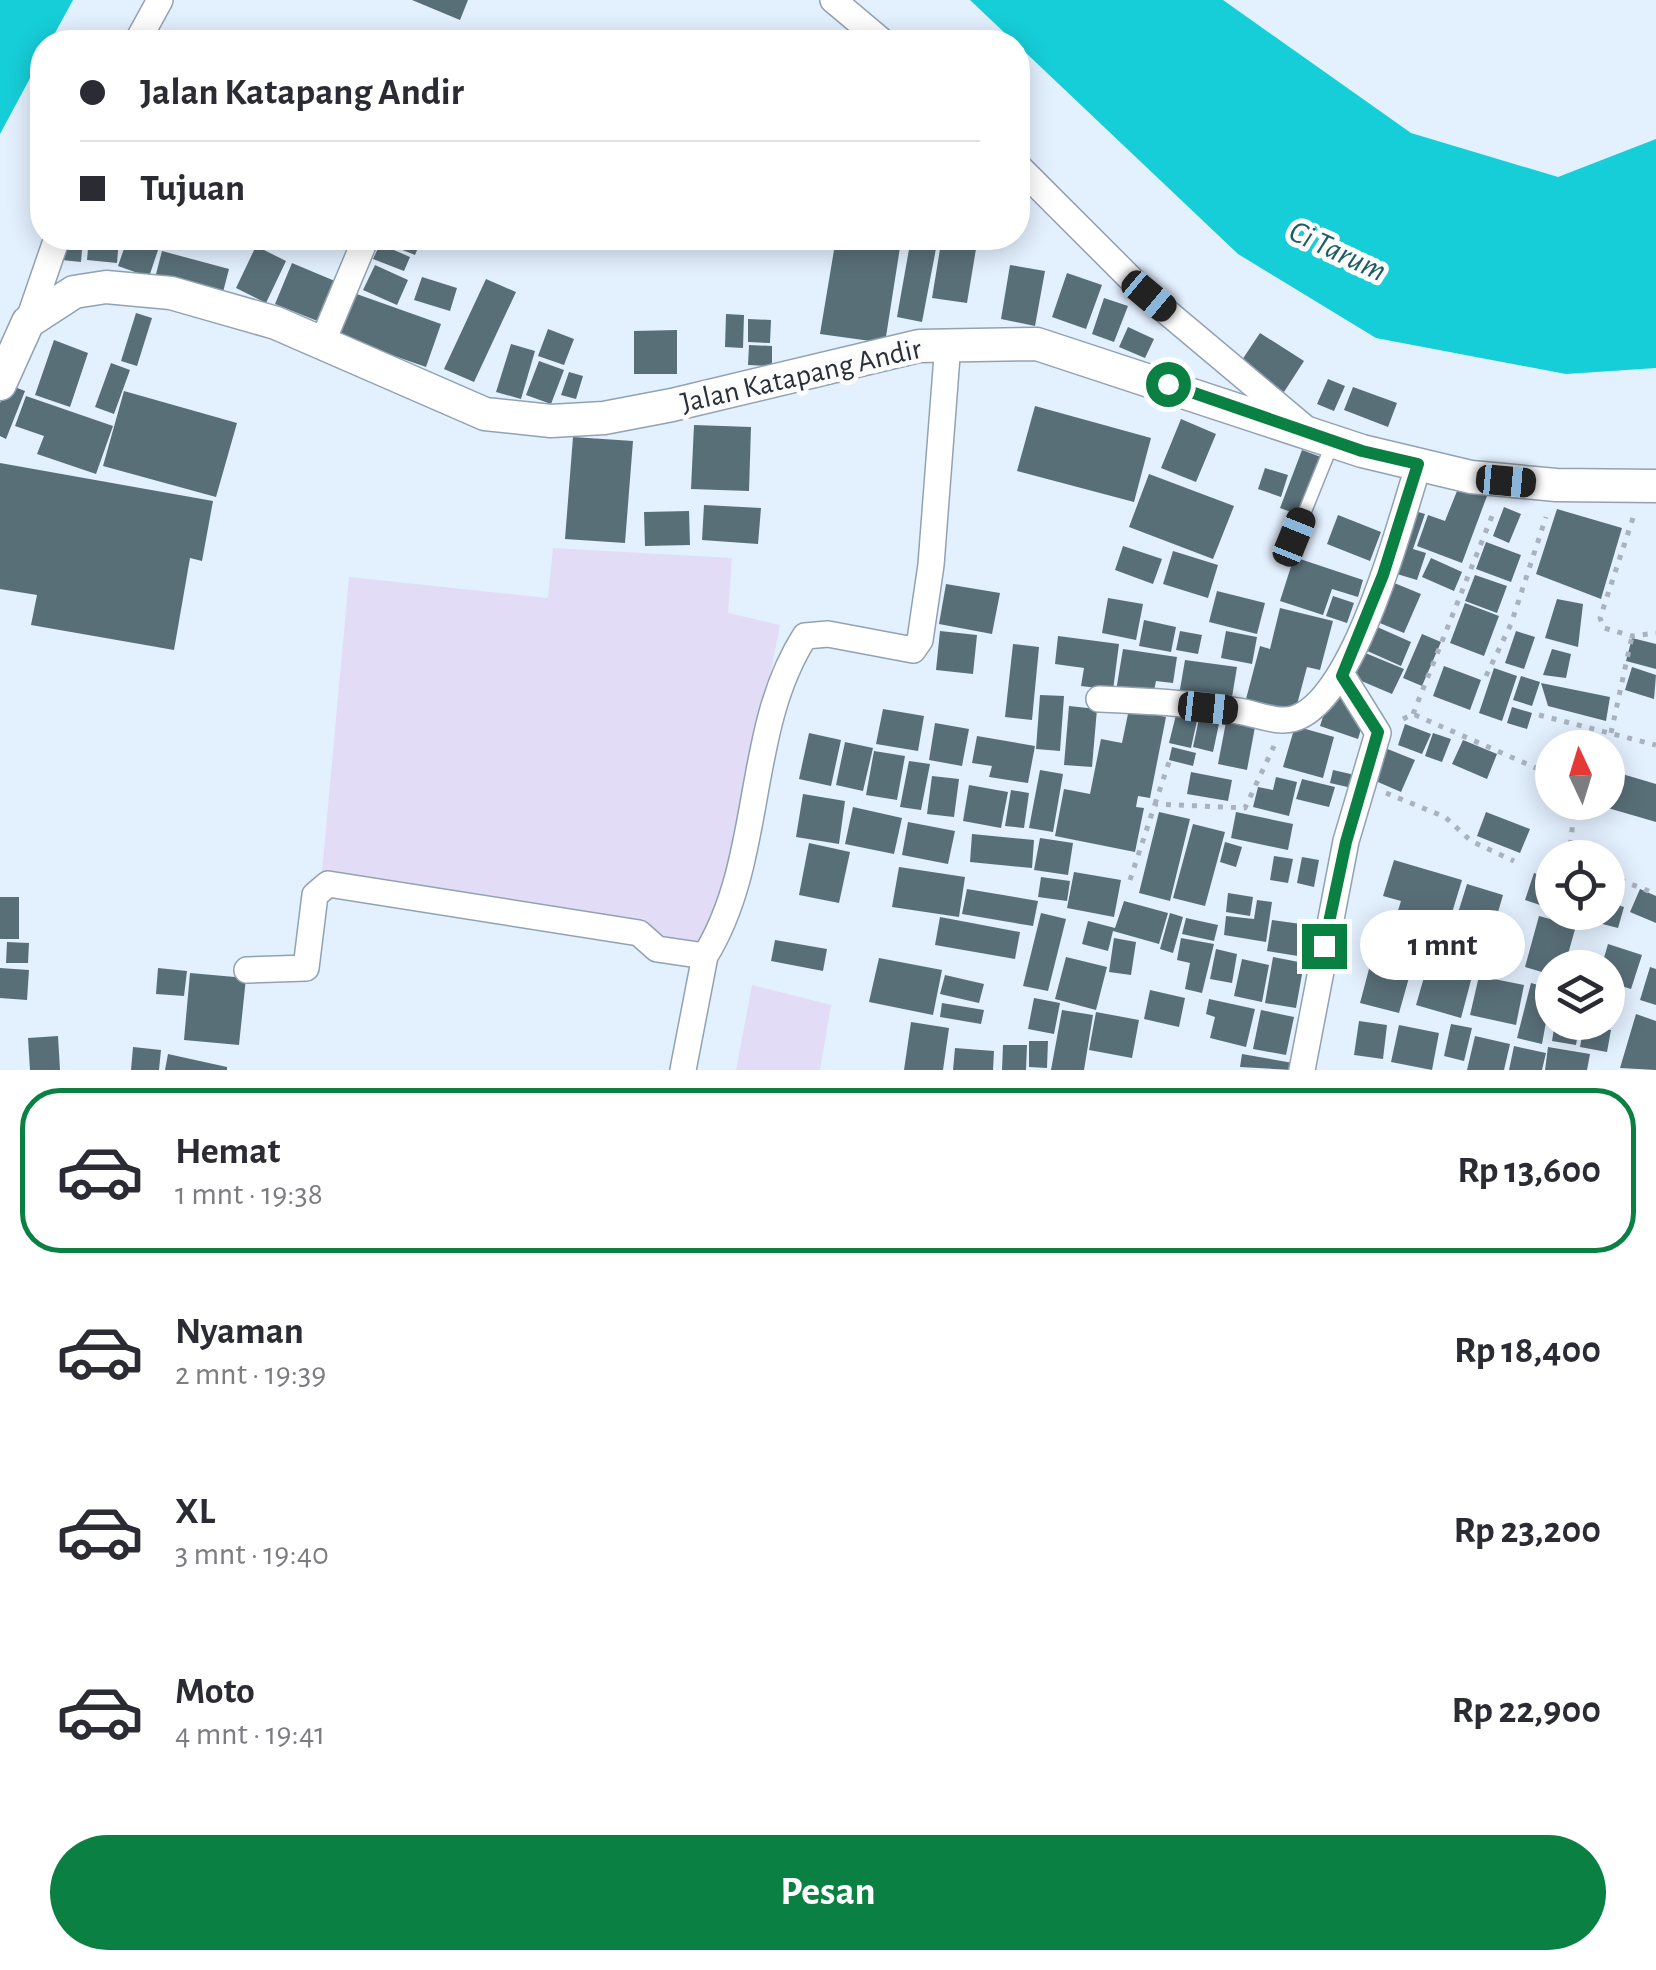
<!DOCTYPE html>
<html lang="id">
<head>
<meta charset="utf-8">
<style>
	body { margin:0; font-family:"Alegreya Sans",sans-serif; background:#f2f2f3; color:#2b2b33; height:100vh; display:flex; flex-direction:column; font-size:38px; white-space:nowrap }
	* { box-sizing:border-box; margin:0 }
	p { font-size:32px; color:#7c7c81 }
	.icon { flex:none; width:55px; height:55px; fill:none; stroke:currentColor; stroke-width:2; stroke-linecap:round; stroke-linejoin:round }
	.map { position:relative; height:1070px; overflow:hidden }
	.drawer { display:flex; flex-direction:column; background:#fff; flex:1 }
	.drawer>* { flex:none }
	.top-card { position:absolute; left:30px; top:30px; width:1000px; height:220px; border-radius:40px; box-shadow:0 5px 25px #0003; display:grid; align-content:center; height:220px; padding:0 50px; background:#fff }
	.needle { width:65px; rotate:356deg }
	.controls { position:absolute; left:1535px; top:730px; display:grid; gap:20px }
	.controls a { display:grid; place-items:center; width:90px; height:90px; border-radius:50%; background:#fff; box-shadow:0 5px 25px #0003; font-size:50px }
	.end { position:absolute; width:45px; height:45px; margin:-22px; border:12px solid #0b8043; background:#fff; box-shadow:0 0 0 5px #fff }
	.from { border-radius:50% }
	.bubble { position:absolute; height:70px; border-radius:35px; background:#fff; box-shadow:0 5px 25px #0003; font-size:32px; font-weight:700; line-height:70px; text-align:center }
	.car { position:absolute; width:30px; height:60px; margin:-30px -15px; border-radius:12px; box-shadow:0 0 8px 2px #0007; background:linear-gradient(#222 24%,#8ab4d8 0 40%,#222 0 76%,#8ab4d8 0 86%,#222 0) }
	.top-card b { display:flex; align-items:center; gap:35px; height:95px; font-size:38px }
	.top-card b+b { border-top:2px solid #e1e1e2 }
	.top-card i { width:25px; height:25px; background:#2b2b33 }
	ul { padding:18px 0 0; list-style:none }
	li { display:flex; align-items:center; gap:30px; height:165px; margin:0 20px 15px; padding:0 30px; border:5px solid transparent; border-radius:40px }
	li div { flex:1 }
	li b { display:block; font-size:38px }
	li em { font-style:normal; font-weight:700 }
	li.on { border-color:#0b8043 }
	li>.icon { width:90px; height:90px; stroke-width:1.5 }
	.button { display:flex; gap:20px; margin-top:auto; padding:20px 50px }
	.button a { flex:1; height:115px; border-radius:60px; background:#0b8043; color:#fff; font-size:40px; font-weight:700; line-height:115px; text-align:center }
	.map>svg:first-child { display:block }
</style>
</head>
<body>
<div class="map">
<svg width="1656" height="1070" viewBox="0 0 1656 1070">
	<rect width="100%" height="100%" fill="#e3f0fe"/>
	<path fill="#e3dcf6" d="M553,548l179,10 -4,55 52,12 -50,256 -26,61 -384,-49 29,-316 199,21z
		M752,985l79,20 -11,65h-84z"/>
	<path fill="#16ced8" d="M0,0h73l-23,42h-8v14l-42,78z
		M970,0h253l188,133 147,44 98,-38v229l-90,6 -190,-36 -138,-84z"/>
	<path fill="#596f78" d="M412,0h56l-8,20z
		M65,238h18l-2,24 -19,-2z
		M89,238h30l-2,25 -30,-3z
		M381,238h41l-7,17 -35,-14z
		M836,238l65,3 -16,102 -65,-9z
		M911,238h27l-16,84 -25,-5z
		M127,240l31,10 -9,27 -31,-11z
		M941,243l35,6 -9,54 -35,-5z
		M380,244l30,13 -6,14 -31,-12z
		M256,246l30,15 -20,42 -30,-15z
		M162,251l67,18 -7,27 -67,-18z
		M292,263l50,21 -17,40 -50,-20z
		M375,265l33,15 -11,25 -34,-15z
		M1010,265l35,6 -10,55 -34,-7z
		M1067,273l35,12 -16,44 -34,-12z
		M422,277l35,11 -7,23 -36,-11z
		M486,279l30,13 -42,90 -30,-13z
		M351,292l90,32 -15,43 -40,-14 -5,13 -45,-31z
		M1104,298l24,8 -14,36 -22,-8z
		M136,313l16,5 -15,48 -16,-5z
		M726,314l18,1 -1,33 -18,-1z
		M748,319l23,1 -1,23 -22,-1z
		M1128,327l26,12 -9,19 -26,-11z
		M548,329l26,10 -10,26 -26,-9z
		M677,330v44h-43v-43z
		M1260,333l44,28 -20,31 -44,-29z
		M54,340l34,13 -18,54 -35,-12z
		M511,344l24,7 -14,48 -25,-7z
		M749,345l23,1v20l-24,-1z
		M539,361l25,9 -13,34 -25,-9z
		M111,363l19,7 -16,44 -19,-7z
		M569,372l14,4 -7,23 -15,-4z
		M1328,379l17,7 -11,25 -17,-7z
		M7,384l18,7 -19,48 -6,-3v-33z
		M1353,387l44,16 -9,24 -44,-17z
		M124,391l113,32 -21,74 -113,-31z
		M26,396l87,30 -17,48 -59,-20 7,-18 -29,-10z
		M1035,406l116,32 -17,64 -117,-31z
		M1181,419l35,15 -20,48 -35,-14z
		M694,425l57,2 -2,64 -58,-2z
		M573,437l60,4 -8,102 -60,-4z
		M1302,450l19,7 -22,58 -19,-7z
		M0,463l213,38 -11,60 -12,-3 -16,92 -143,-25 6,-30 -37,-6z
		M1265,468l23,7 -7,22 -23,-8z
		M1149,474l85,32 -21,53 -84,-32z
		M1459,486l28,10 -25,67 -45,-17 11,-31 17,6z
		M704,505l57,3 -3,36 -56,-4z
		M1504,507l17,7 -12,29 -16,-7z
		M1408,509l17,5 -12,35 13,4 -9,27 -30,-9z
		M1557,509l65,19 -21,71 -65,-25z
		M689,511l1,34 -45,1 -1,-34z
		M1338,515l43,17 -11,29 -43,-17z
		M1486,542l35,13 -10,27 -35,-13z
		M1123,546l39,13 -9,25 -38,-14z
		M1173,551l45,14 -10,33 -45,-14z
		M1294,557l69,23 -5,17 -26,-8 -9,26 -43,-14z
		M1431,558l31,14 -8,19 -32,-14z
		M1475,575l32,11 -10,27 -32,-12z
		M1387,580l34,14 -17,39 -34,-14z
		M946,584l54,9 -8,41 -53,-10z
		M1217,591l48,12 -8,31 -48,-12z
		M1333,596l21,7 -7,20 -21,-7z
		M1108,598l35,6 -7,36 -34,-7z
		M1557,599l26,5 -5,43 -33,-9z
		M1465,603l34,13 -15,40 -34,-13z
		M1280,608l53,13 -13,49 -13,-3 -12,45 -49,-13 14,-53 10,3z
		M1144,620l32,7 -5,25 -32,-6z
		M1375,626l36,16 -10,24 -36,-16z
		M940,631l37,4 -4,39 -37,-4z
		M1180,631l22,4 -4,19 -22,-4z
		M1226,631l31,6 -5,27 -31,-6z
		M1516,631l19,6 -11,32 -19,-6z
		M1422,634l19,8 -19,44 -19,-8z
		M1058,636l61,8 -6,46 -32,-4 3,-18 -29,-4z
		M1632,638l24,6v25l-30,-8z
		M1013,644l26,3 -7,73 -27,-3z
		M1123,649l54,8 -4,26 -17,-2 -3,15 -37,-5z
		M1552,649l19,5 -5,24 -23,-3z
		M1363,652l41,17 -12,25 -40,-17z
		M1185,660l52,7 -7,42 -52,-8z
		M1444,666l37,14 -11,30 -37,-14z
		M1632,667l24,8 -2,24 -29,-9z
		M1494,668l23,8 -15,45 -23,-8z
		M1521,676l19,6 -8,24 -19,-6z
		M1541,683l69,14 -4,24 -58,-15z
		M1040,695l24,1 -4,55 -24,-2z
		M1330,695l21,7 15,11 -8,26 -38,-13z
		M1069,706l28,3 -5,58 -28,-2z
		M1512,707l20,6 -5,16 -20,-6z
		M883,709l41,7 -6,35 -42,-7z
		M1129,709l37,8 -16,81 -12,-2 -2,11 8,1 -9,44 -80,-16 9,-47 26,5 11,-55 21,4z
		M1177,711l21,5 -7,32 -22,-5z
		M1200,714l20,5 -7,33 -20,-5z
		M1226,722l29,5 -8,43 -29,-6z
		M935,723l34,6 -7,37 -33,-6z
		M1405,724l26,10 -9,20 -24,-9z
		M1295,726l39,11 -11,41 -40,-11z
		M809,733l32,7 -10,46 -32,-7z
		M1433,733l18,6 -9,23 -17,-6z
		M977,736l58,10 -7,37 -39,-6 3,-11 -20,-3z
		M1463,740l34,14 -10,25 -35,-15z
		M845,742l28,6 -10,43 -27,-6z
		M1172,747l24,6 -3,13 -24,-6z
		M1385,748l30,12 -14,32 -30,-13z
		M874,751l31,5 -8,44 -31,-5z
		M909,761l21,3 -9,46 -21,-3z
		M1040,770l23,4 -10,58 -24,-4z
		M1333,770l22,5 -3,13 -22,-5z
		M1612,771l44,13v38l-55,-16 7,-4z
		M1191,772l41,8 -4,21 -41,-7z
		M932,776l27,3 -5,38 -27,-3z
		M1276,777l21,5 -8,34 -36,-9 5,-20 15,3z
		M1302,779l33,8 -6,20 -33,-8z
		M969,785l39,7 -7,36 -38,-7z
		M1011,790l18,3 -5,35 -19,-2z
		M803,794l42,7 -6,43 -43,-7z
		M853,807l49,11 -8,36 -49,-10z
		M1159,812l31,7 -20,82 -31,-8z
		M1236,812l57,12 -5,26 -57,-12z
		M1486,812l44,17 -10,24 -43,-17z
		M908,822l47,9 -7,33 -46,-9z
		M1193,824l32,8 -20,74 -32,-8z
		M972,834l62,6 -2,28 -62,-6z
		M1040,838l33,5 -5,32 -34,-5z
		M1225,842l17,5 -6,20 -16,-5z
		M809,843l41,9 -11,51 -40,-8z
		M1274,856l19,3 -5,24 -18,-3z
		M1302,857l17,3 -5,27 -17,-4z
		M1394,860l68,20 -11,36 -12,-3 -9,31 -39,-11 10,-32 -18,-5z
		M899,867l66,10 -6,40 -67,-10z
		M1074,872l47,8 -7,37 -47,-9z
		M1534,873l18,6v30l-27,-9z
		M1041,877l29,4 -3,20 -29,-4z
		M1467,884l36,11 -17,58 -37,-11z
		M967,889l71,12 -5,25 -71,-12z
		M1640,889l16,7v27l-26,-11z
		M1228,893l25,4 -3,19 -24,-4z
		M0,897h19v42h-19z
		M1257,900l15,2 -6,40 -42,-7 2,-19 28,3z
		M1124,901l44,12 -9,31 -46,-13 -5,20 -26,-7 6,-23 27,7z
		M1608,902l16,5 -6,21 -35,-9 1,-7h24z
		M1041,913l25,6 -18,72 -25,-5z
		M1170,913l13,4 -10,36 -13,-4z
		M1539,916l37,10 -12,42h-12v7l-27,-8z
		M940,917l80,15 -5,27 -80,-14z
		M1186,918l32,7 -4,16 -32,-7z
		M1272,920l36,5 -4,32 -37,-6z
		M1114,938l22,4 -5,33 -22,-3z
		M1181,938l33,6 -12,49 -17,-4 5,-26 -13,-3z
		M775,940l52,9 -4,22 -52,-10z
		M7,942l22,1 -1,20h-22z
		M1608,944l34,11 -11,34 -23,-7v-14h-7z
		M1216,949l21,5 -5,29 -22,-4z
		M1374,950l40,10 -15,53 -39,-10z
		M1431,953l44,12 -14,53 -45,-13z
		M1066,957l41,10 -11,43 -41,-11z
		M1273,957l31,6 -8,45 -31,-5z
		M879,958l63,12 -9,45 -64,-13z
		M1242,959l27,6 -7,37 -28,-6z
		M1650,967l6,2v36l-16,-5z
		M0,968l29,2 -2,30 -27,-2z
		M158,968l29,3 -3,25 -28,-2z
		M190,973l56,5 -7,67 -55,-5z
		M945,975l39,9 -5,19 -39,-9z
		M1479,976l45,9 -8,40 -46,-10z
		M1531,983l21,6 -10,55 -25,-6z
		M1150,990l35,8 -6,29 -35,-8z
		M1034,998l26,5 -6,31 -26,-5z
		M1209,999l46,10 -9,38 -36,-9 5,-21 -9,-3z
		M942,1003l42,7 -3,14 -41,-7z
		M1062,1010l31,5 -9,55h-33z
		M1261,1010l33,7 -8,38 -33,-6z
		M1096,1012l43,8 -7,38 -43,-8z
		M1636,1014l20,7v49l-36,-2z
		M1359,1021l28,4 -4,34 -29,-4z
		M911,1022l38,6 -6,42h-39z
		M1555,1022h25l-4,23 -24,-4z
		M1451,1024l21,4 -8,33 -20,-5z
		M1399,1025l40,8 -7,37 -41,-8z
		M1584,1025l27,5 -4,22 -27,-5z
		M58,1036l2,34h-30l-2,-32z
		M1475,1036l35,8 -6,26h-37z
		M1029,1041h19l-1,27 -18,-1z
		M1003,1045h24l-1,25h-24z
		M1514,1046l32,7 -4,17h-33z
		M133,1047l28,3 -2,20h-28z
		M1548,1047l42,7 -3,16h-42z
		M955,1048l39,3 -1,19h-40z
		M168,1054l59,13v3h-62z
		M1242,1054l51,9 -1,7 -52,-3z"/>
	<g fill="none" stroke-linecap="round" stroke-linejoin="round">
		<defs>
			<path id="service" d="M1293,541l40,-99"/>
			<path id="minor" d="M833,0l50,42
				M137,42l23,-42
				M1018,166l131,131 156,131
				M28,322l29,-84
				M322,343l44,-105
				M1099,699c46,2 93,4 139,12 15,2 30,9 45,9 68,2 118,-203 136,-256
				M247,970l59,-2 9,-73 13,-11 311,49 18,16 48,7c60,-97 39,-225 100,-320l23,-2 85,16 7,-10 11,-75 17,-222
				M683,1070l22,-114
				M1302,1070l44,-229 32,-108 -36,-58"/>
			<path id="tertiary" d="M0,384l28,-62 46,-30 32,-5 65,6 105,30 209,91 66,7 53,-3 68,-13 247,-59 118,-2 325,107 109,26 85,8 100,1"/>
		</defs>
		<use href="#service" stroke="#92a2b2" stroke-width="15"/>
		<use href="#minor" stroke="#92a2b2" stroke-width="28"/>
		<use href="#tertiary" stroke="#92a2b2" stroke-width="35"/>
		<path stroke="#a9b3bf" stroke-width="5" stroke-dasharray="5 8" stroke-linecap="butt" d="M1633,518l-33,100 4,10 28,8 24,-3
			M1486,676l25,-52 35,-107
			M1413,714l81,-203
			M1539,715l117,30
			M1403,719l10,-5 139,61
			M1611,733l21,-97
			M1386,793l59,24 26,24 43,20
			M1155,804l14,-42
			M1569,858l6,-56
			M1608,875l48,19
			M1130,880l25,-76 90,4 29,-62"/>
		<use href="#service" stroke="#fff" stroke-width="12"/>
		<use href="#minor" stroke="#fff" stroke-width="25"/>
		<use href="#tertiary" stroke="#fff" stroke-width="32"/>
	</g>
	<g fill="none" stroke-linecap="round" stroke-linejoin="round">
		<path stroke="#0b8043" stroke-width="12" d="M1168,384l194,67 56,13 -35,111 -41,101 36,56 -32,110 -22,104"/>
	</g>
	<g text-anchor="middle" stroke-width="10" stroke-linejoin="round" paint-order="stroke">
		<g font-size="30" fill="#2a3037" stroke="#fcfcfc">
			<text transform="translate(801 375) rotate(-13)" y="10">Jalan Katapang Andir</text>
		</g>
		<g font-size="32" font-style="italic" fill="#1c5d61" stroke="#fcfcfc">
			<text transform="translate(1338 250) rotate(25)" y="11">Ci Tarum</text>
		</g>
	</g>
</svg>
<div class="controls">
<a><svg class="needle" viewBox="-14 -14 28 28"><path d="M0-13l5 13h-10z" fill="#e53935"/><path d="M0 13l5-13h-10z" fill="#7c7c81"/></svg></a>
<a><svg class="icon" aria-label="locate" viewBox="0 0 24 24"><circle cx="12" cy="12" r="6"/><path d="M12 2v4M12 18v4M2 12h4M18 12h4"/></svg></a>
<a><svg class="icon" aria-label="layers" viewBox="0 0 24 24"><path d="M12 4l9 5-9 5-9-5zM3 14l9 5 9-5"/></svg></a>
</div>
<i class="end from" style="left:1168px;top:384px"></i>
<i class="end" style="left:1324px;top:946px"></i>
<div class="bubble" style="left:1360px;top:910px;width:165px">1 mnt</div>
<i class="car" style="left:1149px;top:296px;rotate:130deg"></i>
<i class="car" style="left:1506px;top:481px;rotate:95deg"></i>
<i class="car" style="left:1294px;top:537px;rotate:22deg"></i>
<i class="car" style="left:1208px;top:708px;rotate:96deg"></i>
<div class="top-card">
<b><i class="from"></i>Jalan Katapang Andir</b>
<b><i></i>Tujuan</b>
</div>
</div>
<section class="drawer">
<ul>
<li class="on"><svg class="icon" aria-label="car" viewBox="0 0 24 24"><path d="M5 17H2v-5l4-1 3-4h7l3 4 3 1v5h-3M9 17h6M6 11h13"/><circle cx="7" cy="17" r="2"/><circle cx="17" cy="17" r="2"/></svg><div><b>Hemat</b><p>1 mnt · 19:38</p></div><em>Rp 13,600</em></li>
<li><svg class="icon" aria-label="car" viewBox="0 0 24 24"><path d="M5 17H2v-5l4-1 3-4h7l3 4 3 1v5h-3M9 17h6M6 11h13"/><circle cx="7" cy="17" r="2"/><circle cx="17" cy="17" r="2"/></svg><div><b>Nyaman</b><p>2 mnt · 19:39</p></div><em>Rp 18,400</em></li>
<li><svg class="icon" aria-label="car" viewBox="0 0 24 24"><path d="M5 17H2v-5l4-1 3-4h7l3 4 3 1v5h-3M9 17h6M6 11h13"/><circle cx="7" cy="17" r="2"/><circle cx="17" cy="17" r="2"/></svg><div><b>XL</b><p>3 mnt · 19:40</p></div><em>Rp 23,200</em></li>
<li><svg class="icon" aria-label="car" viewBox="0 0 24 24"><path d="M5 17H2v-5l4-1 3-4h7l3 4 3 1v5h-3M9 17h6M6 11h13"/><circle cx="7" cy="17" r="2"/><circle cx="17" cy="17" r="2"/></svg><div><b>Moto</b><p>4 mnt · 19:41</p></div><em>Rp 22,900</em></li>
</ul>
<div class="button"><a>Pesan</a></div>
</section>
</body>
</html>
